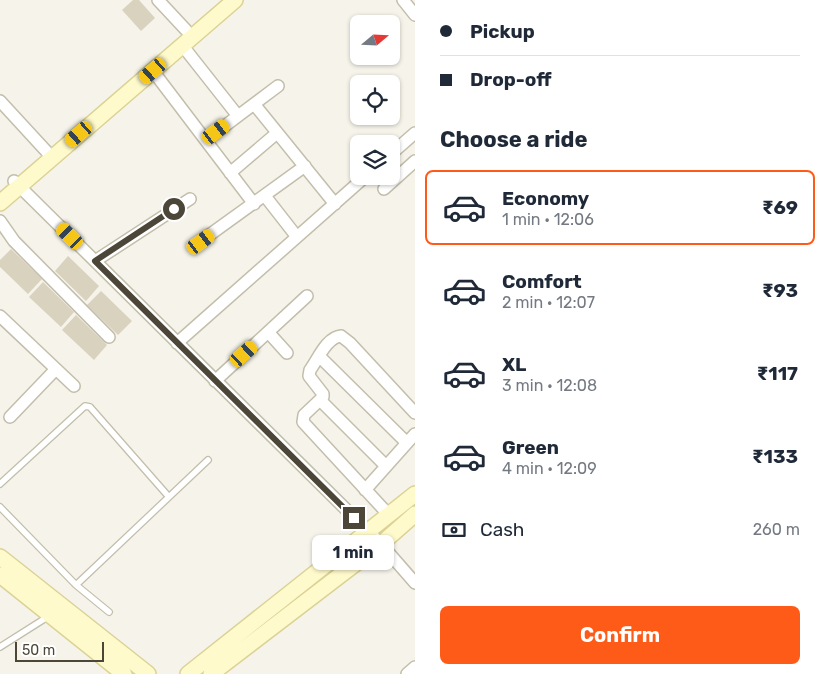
<!DOCTYPE html>
<html lang="en">
<head>
<meta charset="utf-8">
<style>
	body { margin:0; font-family:Rubik,sans-serif; background:#f2f2f3; color:#1f2937; height:100vh; display:flex; flex-direction:column; font-size:19px; white-space:nowrap }
	* { box-sizing:border-box; margin:0 }
	p { font-size:16px; color:#747a83 }
	.icon { flex:none; width:28px; height:28px; fill:none; stroke:currentColor; stroke-width:2; stroke-linecap:round; stroke-linejoin:round }
	.map { position:relative; flex:1; overflow:hidden }
	.panel { display:flex; flex-direction:column; background:#fff; width:410px }
	.panel>* { flex:none }
	.guide { display:grid; align-content:center; height:110px; padding:0 25px; background:#fff }
	.needle { width:32px; rotate:71deg }
	.tools { position:absolute; left:350px; top:15px; display:grid; gap:10px }
	.tools a { display:grid; place-items:center; width:50px; height:50px; border-radius:8px; background:#fff; box-shadow:0 1px 4px #0004; font-size:25px }
	.scale { position:absolute; left:15px; bottom:12px; width:89px; box-sizing:border-box; padding-left:5px; border:2px solid #4b4637; border-top:0; font-size:14px; line-height:18px; white-space:nowrap; color:#4b4637; -webkit-text-stroke:4px #fff; paint-order:stroke }
	.end { position:absolute; width:22px; height:22px; margin:-11px; border:6px solid #4b4637; background:#fff; box-shadow:0 0 0 2px #fff }
	.from { border-radius:50% }
	.bubble { position:absolute; height:35px; border-radius:8px; background:#fff; box-shadow:0 1px 4px #0004; font-size:16px; font-weight:700; line-height:35px; text-align:center }
	.car { position:absolute; width:15px; height:30px; margin:-15px -8px; border-radius:6px; box-shadow:0 0 4px 1px #0007; background:linear-gradient(#f5c518 24%,#345 0 40%,#f5c518 0 76%,#345 0 86%,#f5c518 0) }
	.guide b { display:flex; align-items:center; gap:18px; height:48px; font-size:19px }
	.guide b+b { border-top:1px solid #e0e1e3 }
	.guide i { width:12px; height:12px; background:#1f2937 }
	ul { padding:0; list-style:none }
	li { display:flex; align-items:center; gap:15px; height:75px; margin:0 10px 8px; padding:0 15px; border:2px solid transparent; border-radius:8px }
	li div { flex:1 }
	li b { display:block; font-size:19px }
	li em { font-style:normal; font-weight:700 }
	li.on { border-color:#ff5b18 }
	li>.icon { width:45px; height:45px; stroke-width:1.5 }
	h2 { padding:0 25px; font-size:22px; line-height:60px }
	.pay { display:flex; align-items:center; gap:12px; height:55px; padding:0 25px; font-size:19px }
	.pay p { margin-inline-start:auto }
	.cta { display:flex; gap:10px; margin-top:auto; padding:10px 25px }
	.cta a { flex:1; height:58px; border-radius:8px; background:#ff5b18; color:#fff; font-size:20px; font-weight:700; line-height:58px; text-align:center }
	main { display:flex; flex:1; min-height:0 }
	.map>svg:first-child { display:block }
</style>
</head>
<body>
<main>
<div class="map">
<svg width="415" height="674" viewBox="0 0 415 674">
	<rect width="100%" height="100%" fill="#f6f4ea"/>
	<path fill="#d9d2be" d="M133,0h6l16,18 -14,13 -19,-21z
		M11,249l31,30 -14,15 -28,-27v-7z
		M68,256l31,30 -13,15 -31,-30z
		M43,282l31,30 -13,15 -32,-30z
		M101,291l31,30 -14,14 -31,-30z
		M76,315l31,30 -13,15 -32,-30z"/>
	<g fill="none" stroke-linecap="round" stroke-linejoin="round">
		<defs>
			<path id="lane" d="M0,484l85,-78 5,1 79,90
				M0,507l76,78 33,27
				M76,585l132,-125
				M0,647l49,-31"/>
			<path id="street" d="M158,0l28,30
				M403,0l12,15
				M182,45l56,71
				M153,71l101,133
				M0,101l47,51
				M254,104l81,100
				M206,140l72,-54
				M391,154l24,-21
				M230,173l47,-40
				M14,181l367,363 34,39
				M384,189l31,-28
				M265,196l32,41
				M0,221l14,20 95,96
				M201,241l104,-75
				M95,261l95,-62
				M0,316l74,70
				M268,332l19,21
				M177,343l189,-167
				M319,356l88,87
				M215,381l92,-85
				M320,400l66,66
				M10,417l46,-48
				M365,490l50,-56
				M388,514l-85,-92 1,-7 19,-18v-3l-14,-18 1,-6c8,-11 17,-33 31,-34l9,7 65,70
				M407,674l8,-7"/>
			<path id="secondary" d="M0,203l235,-203
				M0,557l148,117
				M0,575l124,99
				M188,674l227,-180
				M211,674l170,-130 34,-30"/>
		</defs>
		<use href="#lane" stroke="#c3beab" stroke-width="8"/>
		<use href="#street" stroke="#c3beab" stroke-width="14"/>
		<use href="#secondary" stroke="#dbd296" stroke-width="18"/>
		<use href="#lane" stroke="#fff" stroke-width="5.5"/>
		<use href="#street" stroke="#fff" stroke-width="11"/>
		<use href="#secondary" stroke="#fffacb" stroke-width="15"/>
	</g>
	<g fill="none" stroke-linecap="round" stroke-linejoin="round">
		<path stroke="#4b4637" stroke-width="6" d="M174,209l-79,52 259,257"/>
	</g>
</svg>
<div class="tools">
<a><svg class="needle" viewBox="-14 -14 28 28"><path d="M0-13l5 13h-10z" fill="#e53935"/><path d="M0 13l5-13h-10z" fill="#747a83"/></svg></a>
<a><svg class="icon" aria-label="locate" viewBox="0 0 24 24"><circle cx="12" cy="12" r="6"/><path d="M12 2v4M12 18v4M2 12h4M18 12h4"/></svg></a>
<a><svg class="icon" aria-label="layers" viewBox="0 0 24 24"><path d="M12 4l9 5-9 5-9-5zM3 14l9 5 9-5"/></svg></a>
</div>
<div class="scale">50 m</div>
<i class="end from" style="left:174px;top:209px"></i>
<i class="end" style="left:354px;top:518px"></i>
<div class="bubble" style="left:312px;top:535px;width:82px">1 min</div>
<i class="car" style="left:153px;top:71px;rotate:229deg"></i>
<i class="car" style="left:216px;top:132px;rotate:53deg"></i>
<i class="car" style="left:79px;top:134px;rotate:229deg"></i>
<i class="car" style="left:70px;top:236px;rotate:315deg"></i>
<i class="car" style="left:201px;top:242px;rotate:54deg"></i>
<i class="car" style="left:244px;top:354px;rotate:48deg"></i>
</div>
<section class="panel">
<div class="guide">
<b><i class="from"></i>Pickup</b>
<b><i></i>Drop-off</b>
</div>
<h2>Choose a ride</h2>
<ul>
<li class="on"><svg class="icon" aria-label="car" viewBox="0 0 24 24"><path d="M5 17H2v-5l4-1 3-4h7l3 4 3 1v5h-3M9 17h6M6 11h13"/><circle cx="7" cy="17" r="2"/><circle cx="17" cy="17" r="2"/></svg><div><b>Economy</b><p>1 min · 12:06</p></div><em>₹69</em></li>
<li><svg class="icon" aria-label="car" viewBox="0 0 24 24"><path d="M5 17H2v-5l4-1 3-4h7l3 4 3 1v5h-3M9 17h6M6 11h13"/><circle cx="7" cy="17" r="2"/><circle cx="17" cy="17" r="2"/></svg><div><b>Comfort</b><p>2 min · 12:07</p></div><em>₹93</em></li>
<li><svg class="icon" aria-label="car" viewBox="0 0 24 24"><path d="M5 17H2v-5l4-1 3-4h7l3 4 3 1v5h-3M9 17h6M6 11h13"/><circle cx="7" cy="17" r="2"/><circle cx="17" cy="17" r="2"/></svg><div><b>XL</b><p>3 min · 12:08</p></div><em>₹117</em></li>
<li><svg class="icon" aria-label="car" viewBox="0 0 24 24"><path d="M5 17H2v-5l4-1 3-4h7l3 4 3 1v5h-3M9 17h6M6 11h13"/><circle cx="7" cy="17" r="2"/><circle cx="17" cy="17" r="2"/></svg><div><b>Green</b><p>4 min · 12:09</p></div><em>₹133</em></li>
</ul>
<div class="pay"><svg class="icon" aria-label="cash" viewBox="0 0 24 24"><path d="M3 7h18v10H3z"/><circle cx="12" cy="12" r="2"/></svg>Cash<p>260 m</p></div>
<div class="cta"><a>Confirm</a></div>
</section>
</main>
</body>
</html>
